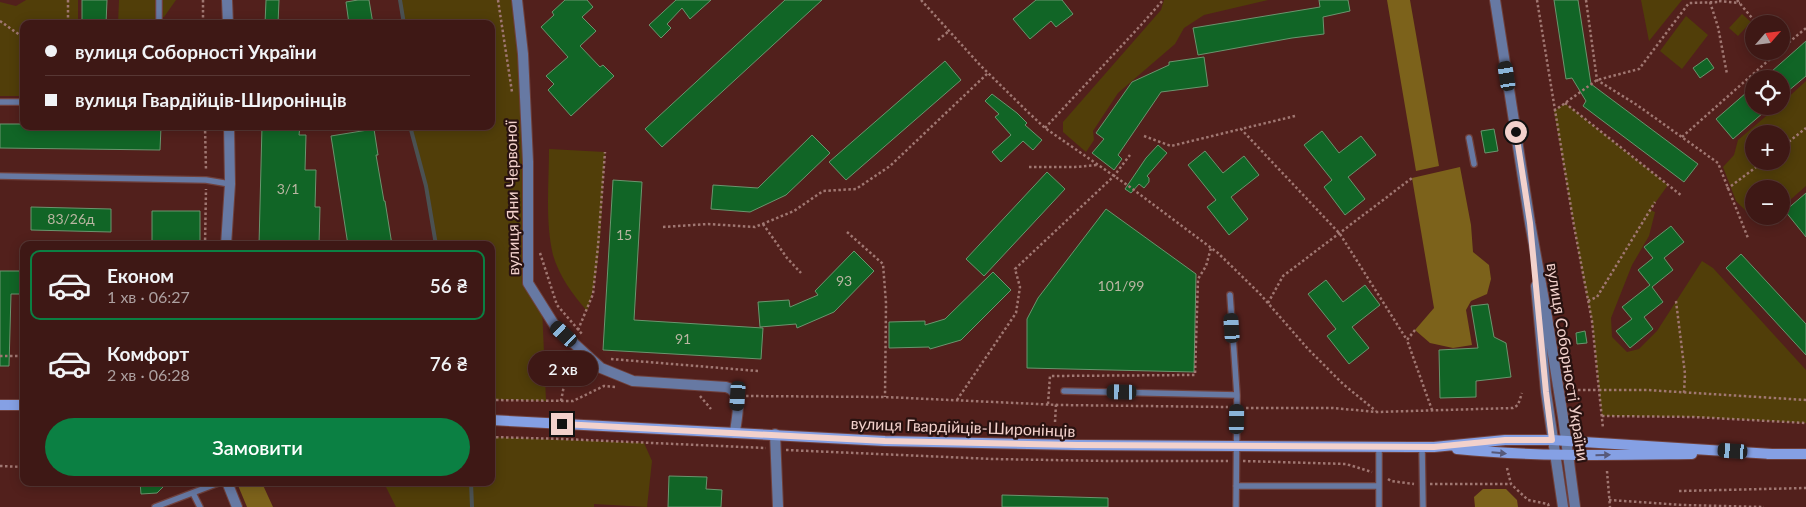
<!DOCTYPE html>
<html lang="uk">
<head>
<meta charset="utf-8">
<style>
	body { margin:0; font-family:Lato,sans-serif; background:#492522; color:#f1f3f6; height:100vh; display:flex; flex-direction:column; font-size:19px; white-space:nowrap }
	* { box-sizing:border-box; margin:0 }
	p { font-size:16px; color:#ada0a0 }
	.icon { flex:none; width:28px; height:28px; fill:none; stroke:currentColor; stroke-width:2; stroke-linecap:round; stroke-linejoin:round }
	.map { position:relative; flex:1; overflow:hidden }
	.panel { position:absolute; left:20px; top:241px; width:475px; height:245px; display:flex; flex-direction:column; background:#3e1815; border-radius:10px; box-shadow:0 2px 12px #0003,0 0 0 1px #573734 }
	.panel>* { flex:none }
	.guide { position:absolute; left:20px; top:20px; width:475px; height:110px; border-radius:10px; box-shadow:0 2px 12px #0003,0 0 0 1px #573734; display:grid; align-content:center; height:110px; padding:0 25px; background:#3e1815 }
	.needle { width:32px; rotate:62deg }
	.controls { position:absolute; left:1745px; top:15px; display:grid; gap:10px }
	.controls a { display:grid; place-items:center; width:45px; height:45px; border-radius:50%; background:#3e1815; box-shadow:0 2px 12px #0003,0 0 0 1px #573734; font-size:25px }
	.end { position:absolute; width:22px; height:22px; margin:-11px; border:6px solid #f2d1cc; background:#111; box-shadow:0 0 0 2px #111 }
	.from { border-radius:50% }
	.bubble { position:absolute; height:35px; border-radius:18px; background:#3e1815; box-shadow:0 2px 12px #0003,0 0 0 1px #573734; font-size:16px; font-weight:600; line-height:35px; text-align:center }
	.car { position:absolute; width:15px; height:30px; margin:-15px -8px; border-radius:6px; box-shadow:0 0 4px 1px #0007; background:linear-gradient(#222 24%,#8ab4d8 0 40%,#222 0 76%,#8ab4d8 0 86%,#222 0) }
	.guide b { display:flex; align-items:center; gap:18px; height:48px; font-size:19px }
	.guide b+b { border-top:1px solid #573734 }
	.guide i { width:12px; height:12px; background:#f1f3f6 }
	ul { padding:9px 0 0; list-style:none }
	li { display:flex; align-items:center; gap:15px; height:70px; margin:0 10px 8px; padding:0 15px; border:2px solid transparent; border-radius:10px }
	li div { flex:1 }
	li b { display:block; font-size:19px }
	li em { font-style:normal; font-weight:600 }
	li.selected { border-color:#0b8043 }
	li>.icon { width:45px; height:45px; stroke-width:1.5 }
	.action { display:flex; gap:10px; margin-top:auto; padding:10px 25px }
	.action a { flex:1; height:58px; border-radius:30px; background:#0b8043; color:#fff; font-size:20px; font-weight:600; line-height:58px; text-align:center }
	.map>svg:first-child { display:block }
</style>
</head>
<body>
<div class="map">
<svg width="1806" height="507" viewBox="0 0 1806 507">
	<rect width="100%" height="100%" fill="#52201c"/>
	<path fill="#513e09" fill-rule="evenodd" d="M26,0h52v24h-54v72h-24v-94l16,4z
		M119,0h57l-12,17 -17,5v2h-29z
		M401,0h116l11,283 14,23 4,95 -55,-2v-154h-55l-9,-59 -16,-60h80v-102h-87z
		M1164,0h104l-64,15 -20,13 -9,16 -57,49 -25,38 1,9 -8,12 -23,-20v-10l98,-112z
		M1641,0h41l-33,41z
		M1742,14l9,8 -13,14 -9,-8z
		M1686,16l22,19 -26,34 -22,-18z
		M1806,81v105l-25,22v-19h-27v26l-3,1 -15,-15 -13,-34 11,-12 4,-15 40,-34h3v-2zM1754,134h27v27h-27z
		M1565,103l103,82 -18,25 5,2 -6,24 -17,29 -21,53 1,19 15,15 12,-3 18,-18 45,-70 11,7 93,102v53l-112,-6 -92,-1 -10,-95 -10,-48 -28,-162z
		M549,149l56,3c-4,50 -2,112 -18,159 -14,-16 -28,-35 -34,-56 -8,-34 -4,-72 -4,-106z
		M491,437l153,6 8,18 -5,46 -53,-3v3h-198l-12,-24 107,-1z"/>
	<path fill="#7c621b" d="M1387,0h23l29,166 -23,5z
		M1460,167l11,58 2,27 16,13 2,14 -4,15 -16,7 -5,9 6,35 -19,3 -23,-5 -15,-13 19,-22 -22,-130z
		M237,483h25l11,24h-26z
		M1483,489h23l11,11 1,7h-43l-1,-10z"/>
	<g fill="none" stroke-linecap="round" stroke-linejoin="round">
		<path stroke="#4b5152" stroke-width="4" d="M400,0l4,24
			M410,126l16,60 10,59
			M471,482l1,25"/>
	</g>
	<path fill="#116526" stroke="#6a956e" d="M82,0h25l-1,24h-24z
		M266,0h13l-1,24h-13z
		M358,0h11l4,24h-24l-3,-22z
		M565,0h22l6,7 -11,10 14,14 -16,15 20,21 3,-2 11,11 -43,40 -23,-26 6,-6 -8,-8 22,-19 -27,-30 13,-12 -2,-3z
		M676,0h35l-21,19 -8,-11 -15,16 4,4 -10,10 -12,-13z
		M785,0h37l-160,147 -17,-18z
		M1036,0h26l11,14 -17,13 -5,-6 -21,18 -17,-20z
		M1319,0h29l2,11 -27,6 1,17 -32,4 -94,17 -5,-27 127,-21z
		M1554,0h24l13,84 107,80 -14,18 -101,-76 3,-5 -14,-23 -6,1z
		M1806,41v35l-25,21v-18h-18z
		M1204,57l4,29 -47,6 -43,63 4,4 -8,11 -22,-17 12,-14 -8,-6 36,-51 37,-17v-3z
		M1707,58l7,10 -14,10 -7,-10z
		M945,61l16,19 -115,100 -17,-18z
		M1754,86v20h17l-38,33 -17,-20z
		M992,94l25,19 10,10 -2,2 17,15 -9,10 -10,-9 -22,21 -9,-10 19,-17 -16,-18 4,-3 -14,-13z
		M0,124h24v2l137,1 -1,23 -160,-2z
		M262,126h38l-1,9h7l-1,35h11l-1,37h5l-1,38h-60z
		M374,129l4,26h-2l8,46h1l7,44h-44l-17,-109z
		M1494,129l4,22 -13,2 -4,-22z
		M1322,131l17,22 22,-17 15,19 -28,22 17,22 -20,16 -21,-28 8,-7 -28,-35z
		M812,135l18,18 -44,42 -36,17 -39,-3 2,-24 45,3z
		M1158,145l9,8 -20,23 2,2v4l-5,6 -5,-4 -8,9 -6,-4 21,-31z
		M1205,151l18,22 21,-17 15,19 -28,22 17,22 -19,16 -22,-28 9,-7 -28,-35z
		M1047,172l18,17 -81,87 -18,-17z
		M613,180l29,2 -8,138 129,8 -2,31 -158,-9z
		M1806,193v44l-21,-26z
		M31,207l80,2v23l-80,-2z
		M1106,209l90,65 -2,98 -167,-4v-49l11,-21z
		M152,211h48v34h-48z
		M1671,226l13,16 -20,16 9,12 -21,17 11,15 -19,15 9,12 -23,19 -14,-17 16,-12 -10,-12 28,-22 -12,-15 15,-12 -9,-11z
		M854,251l20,20 -40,41 -37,16 -1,-4 -36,3 -2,-25 31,-2 1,7 28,-12 -3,-4z
		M1741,254l65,70v31l-80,-87z
		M0,271h24v23h-13l-2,72h-9z
		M993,272l18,18 -50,50 -31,9 -1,-2 -40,1v-26l36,-1v4l20,-6z
		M1326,280l17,22 22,-17 15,20 -28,22 17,21 -20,16 -22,-28 9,-7 -28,-35z
		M1488,304l6,33 12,6 5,34 -35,4v16l-36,1 -1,-48 39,-2 -7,-42z
		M1585,331l2,12 -10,1 -1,-11z
		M669,476l38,1 -1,12 16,1 -1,17h-53z
		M140,482h28l-11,11 -16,1z
		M1002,495l106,3v9h-106z"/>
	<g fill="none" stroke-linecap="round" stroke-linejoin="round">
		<defs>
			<path id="service" d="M159,24v-24
				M0,102h24
				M1469,138l5,26
				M0,176l206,4 24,4
				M1230,295l7,100 -1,112
				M1064,391l173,4
				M1422,447l1,60
				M1236,486h143v-39
				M1379,486v21
				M193,493l7,14
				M155,507l66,-25"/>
			<path id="minor" d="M517,0l6,54 5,108v121l27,43 46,42 32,13 93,6c19,5 10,31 9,46
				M775,434l3,73"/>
			<path id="tertiary" d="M227,0l1,24
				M1495,0l35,223 17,94 16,100 12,90
				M226,245l4,-61 -1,-58
				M1536,286l10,106 17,115
				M227,482l10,25"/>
			<path id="secondary" d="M0,405h24
				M491,420l394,21 192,4 334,2h23l71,-7h47l220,14
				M1457,449c78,8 157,6 235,5
				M1767,454h39"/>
		</defs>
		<use href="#service" stroke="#6f403c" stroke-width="8"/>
		<use href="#minor" stroke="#6f403c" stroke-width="12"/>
		<use href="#tertiary" stroke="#6f403c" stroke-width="12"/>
		<use href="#secondary" stroke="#6f403c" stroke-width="12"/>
		<path stroke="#a07772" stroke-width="2.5" stroke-dasharray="2.5 2.5" stroke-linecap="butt" d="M68,0v24
			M203,0v24
			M498,0l14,92
			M921,0l59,65 50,49 15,14 85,59 88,66 42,41 48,55 35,35 33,27
			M1537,0l37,226 18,95 7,69h48l159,10
			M1586,0l11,80 40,25 81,58 30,75
			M1737,0l20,24
			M1719,1l21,2
			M1710,2l8,25 9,47
			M0,21l24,17
			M938,40l11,-9
			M1781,49l25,-21
			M1565,103l117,93
			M1554,111l43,-31 42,-11 50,-66 31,-1
			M1295,116l-54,13 99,105 67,106
			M205,126l1,45
			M1045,128l96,-103 22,-25
			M1144,136l27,10 70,-17
			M1682,137l97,-86
			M1781,148l25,-20
			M1029,167h46l22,-2
			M1727,189l37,-28
			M763,224l24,34 14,15
			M663,227l45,-3 47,3 39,-16 29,-20 33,-2 34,-23 98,-93
			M847,232l36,32 3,39 -1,94
			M205,245l1,-56
			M540,253l17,52 25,29
			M1588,301l9,-4 58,-95
			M1676,301l9,73 -1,19
			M1268,303l15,-27 129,-98
			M578,330l15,-36 5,-48 7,-94
			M1415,330l-8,10 25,70
			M0,356h24
			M611,359l147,12
			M1578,390h21l4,38
			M700,396l11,13
			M746,396l139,1 174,8 169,2
			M491,400l82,1 31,-15 12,1
			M957,400l59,-87 4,-26 -5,-18 99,-93 16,-21
			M561,401l9,-47
			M1048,404l2,-28 145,-1 3,-96 8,-13 5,-18
			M1246,408h87l44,4 136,-4 5,-3 4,-12
			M1602,416l92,1 112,6
			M1055,422l1,-18
			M491,437l71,2 204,9
			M786,450l207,9 115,2h120
			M1243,461l103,3 26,8
			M0,466l24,1
			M1507,468l4,16 17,16 20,4 1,3
			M1607,471l3,36
			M1388,479l3,2 23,3
			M1430,484h81
			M1679,491l127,-3
			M1609,500l74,5 81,2"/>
		<use href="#service" stroke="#6779a3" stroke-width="5.5"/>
		<use href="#minor" stroke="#6779a3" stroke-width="10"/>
		<use href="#tertiary" stroke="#6779a3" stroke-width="10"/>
		<use href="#secondary" stroke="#85a0e4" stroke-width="10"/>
	</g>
	<defs><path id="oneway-solid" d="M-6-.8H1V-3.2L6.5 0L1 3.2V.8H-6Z" transform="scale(1.25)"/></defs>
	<g fill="#57597a">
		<use href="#oneway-solid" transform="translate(1499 453) rotate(5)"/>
		<use href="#oneway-solid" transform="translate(1603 455) rotate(-1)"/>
	</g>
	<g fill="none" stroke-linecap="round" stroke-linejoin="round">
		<path stroke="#f2d1cc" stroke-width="6" d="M562,424l323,17 192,4 357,2 71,-7h47l-6,-48 -16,-169 -14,-91"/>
	</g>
	<g text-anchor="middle" stroke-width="4.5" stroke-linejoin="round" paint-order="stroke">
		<g font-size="14" fill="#bab6a2">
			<text x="288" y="194">3/1</text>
			<text x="71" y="224">83/26д</text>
			<text x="624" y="240">15</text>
			<text x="844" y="286">93</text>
			<text x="1121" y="291">101/99</text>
			<text x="683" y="344">91</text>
		</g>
		<g font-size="16" fill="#f2d1cc" stroke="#291210">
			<text transform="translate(512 198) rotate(-91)" y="6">вулиця Яни Червоної</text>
			<text transform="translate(1568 362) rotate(81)" y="6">вулиця Соборності України</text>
			<text transform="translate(963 427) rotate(2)" y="6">вулиця Гвардійців-Широнінців</text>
		</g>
	</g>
</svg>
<div class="controls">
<a><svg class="needle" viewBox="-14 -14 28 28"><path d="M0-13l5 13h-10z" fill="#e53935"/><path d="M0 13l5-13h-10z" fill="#ada0a0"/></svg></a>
<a><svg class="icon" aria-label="locate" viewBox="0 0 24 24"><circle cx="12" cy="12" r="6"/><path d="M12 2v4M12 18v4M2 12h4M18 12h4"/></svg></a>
<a>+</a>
<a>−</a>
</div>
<i class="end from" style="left:1516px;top:132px"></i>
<i class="end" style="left:562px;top:424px"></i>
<div class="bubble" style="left:528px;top:351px;width:70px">2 хв</div>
<i class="car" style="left:1507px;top:76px;rotate:351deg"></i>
<i class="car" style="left:1232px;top:328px;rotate:356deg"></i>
<i class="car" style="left:564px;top:334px;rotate:313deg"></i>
<i class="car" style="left:1122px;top:392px;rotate:271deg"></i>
<i class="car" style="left:738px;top:396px;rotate:184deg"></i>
<i class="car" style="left:1237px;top:419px;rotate:1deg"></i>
<i class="car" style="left:1733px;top:451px;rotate:274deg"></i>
<div class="guide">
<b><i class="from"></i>вулиця Соборності України</b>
<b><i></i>вулиця Гвардійців-Широнінців</b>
</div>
<section class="panel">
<ul>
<li class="selected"><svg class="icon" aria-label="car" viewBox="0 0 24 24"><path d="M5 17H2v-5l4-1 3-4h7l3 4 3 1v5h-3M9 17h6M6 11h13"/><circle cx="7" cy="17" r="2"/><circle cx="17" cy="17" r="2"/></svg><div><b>Економ</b><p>1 хв · 06:27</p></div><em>56 ₴</em></li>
<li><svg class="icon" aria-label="car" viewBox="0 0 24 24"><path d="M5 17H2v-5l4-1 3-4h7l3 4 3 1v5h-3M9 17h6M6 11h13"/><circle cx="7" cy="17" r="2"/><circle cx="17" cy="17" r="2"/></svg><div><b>Комфорт</b><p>2 хв · 06:28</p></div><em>76 ₴</em></li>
</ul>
<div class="action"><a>Замовити</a></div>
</section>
</div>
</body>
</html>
